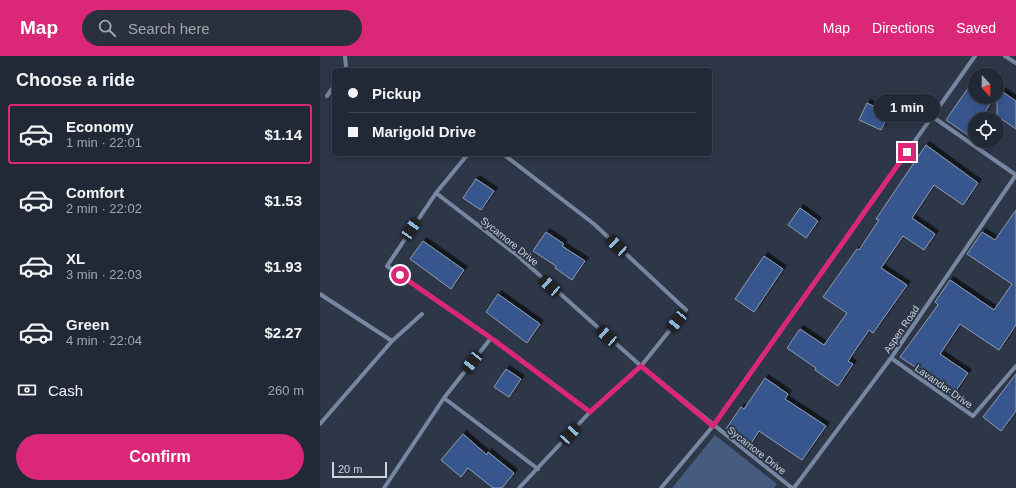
<!DOCTYPE html>
<html lang="en">
<head>
<meta charset="utf-8">
<style>
	body { margin:0; font-family:Arial,sans-serif; background:#2a313e; color:#f1f3f6; height:100vh; display:flex; flex-direction:column; font-size:15px; white-space:nowrap }
	* { box-sizing:border-box; margin:0 }
	p { font-size:13px; color:#a2a6ad }
	.icon { flex:none; width:22px; height:22px; fill:none; stroke:currentColor; stroke-width:2; stroke-linecap:round; stroke-linejoin:round }
	.map { position:relative; flex:1; overflow:hidden }
	.panel { display:flex; flex-direction:column; background:#222936; width:320px }
	.panel>* { flex:none }
	.guide { position:absolute; left:12px; top:12px; width:380px; height:88px; border-radius:4px; box-shadow:0 2px 10px #0003,0 0 0 1px #3f4551; display:grid; align-content:center; height:88px; padding:0 16px; background:#222936 }
	.needle { width:26px; rotate:159deg }
	.controls { position:absolute; left:648px; top:12px; display:grid; gap:8px }
	.controls a { display:grid; place-items:center; width:36px; height:36px; border-radius:50%; background:#222936; box-shadow:0 2px 10px #0003,0 0 0 1px #3f4551; font-size:20px }
	.scale { position:absolute; left:12px; bottom:10px; width:55px; box-sizing:border-box; padding-left:4px; border:2px solid #ccd2dd; border-top:0; font-size:11px; line-height:14px; white-space:nowrap; color:#ccd2dd; -webkit-text-stroke:3px #2d3748; paint-order:stroke }
	.end { position:absolute; width:18px; height:18px; margin:-9px; border:5px solid #db2777; background:#fff; box-shadow:0 0 0 2px #fff }
	.from { border-radius:50% }
	.bubble { position:absolute; height:28px; border-radius:14px; background:#222936; box-shadow:0 2px 10px #0003,0 0 0 1px #3f4551; font-size:13px; font-weight:600; line-height:28px; text-align:center }
	.car { position:absolute; width:12px; height:24px; margin:-12px -6px; border-radius:5px; box-shadow:0 0 3px 1px #0007; background:linear-gradient(#222 24%,#8ab4d8 0 40%,#222 0 76%,#8ab4d8 0 86%,#222 0) }
	.guide b { display:flex; align-items:center; gap:14px; height:38px; font-size:15px }
	.guide b+b { border-top:1px solid #3f4551 }
	.guide i { width:10px; height:10px; background:#f1f3f6 }
	ul { padding:0; list-style:none }
	li { display:flex; align-items:center; gap:12px; height:60px; margin:0 8px 6px; padding:0 8px; border:2px solid transparent; border-radius:4px }
	li div { flex:1 }
	li b { display:block; font-size:15px }
	li em { font-style:normal; font-weight:600 }
	li.selected { border-color:#db2777 }
	li>.icon { width:36px; height:36px; stroke-width:1.5 }
	h2 { padding:0 16px; font-size:18px; line-height:48px }
	.pay { display:flex; align-items:center; gap:10px; height:44px; padding:0 16px; font-size:15px }
	.pay p { margin-inline-start:auto }
	.primary-button { display:flex; gap:8px; margin-top:auto; padding:8px 16px }
	.primary-button a { flex:1; height:46px; border-radius:24px; background:#db2777; color:#fff; font-size:16px; font-weight:600; line-height:46px; text-align:center }
	header { display:flex; align-items:center; gap:24px; box-sizing:border-box; height:56px; padding:0 20px; background:#db2777; color:#fff }
	header strong { font-size:19px }
	nav { display:flex; gap:22px; margin-inline-start:auto; font-size:14px }
	.search { width:280px; height:36px; background:#2a313e; display:flex; align-items:center; gap:10px; box-sizing:border-box; padding:0 14px; border-radius:22px; color:#a2a6ad; font-size:15px }
	main { display:flex; flex:1; min-height:0 }
	.map>svg:first-child { display:block }
</style>
</head>
<body>
<header>
<strong>Map</strong>
<div class="search"><svg class="icon" aria-label="search" viewBox="0 0 24 24"><circle cx="10" cy="10" r="6"/><path d="M15 15l6 6"/></svg>Search here</div>
<nav><a>Map</a><a>Directions</a><a>Saved</a></nav>
</header>
<main>
<section class="panel">
<h2>Choose a ride</h2>
<ul>
<li class="selected"><svg class="icon" aria-label="car" viewBox="0 0 24 24"><path d="M5 17H2v-5l4-1 3-4h7l3 4 3 1v5h-3M9 17h6M6 11h13"/><circle cx="7" cy="17" r="2"/><circle cx="17" cy="17" r="2"/></svg><div><b>Economy</b><p>1 min · 22:01</p></div><em>$1.14</em></li>
<li><svg class="icon" aria-label="car" viewBox="0 0 24 24"><path d="M5 17H2v-5l4-1 3-4h7l3 4 3 1v5h-3M9 17h6M6 11h13"/><circle cx="7" cy="17" r="2"/><circle cx="17" cy="17" r="2"/></svg><div><b>Comfort</b><p>2 min · 22:02</p></div><em>$1.53</em></li>
<li><svg class="icon" aria-label="car" viewBox="0 0 24 24"><path d="M5 17H2v-5l4-1 3-4h7l3 4 3 1v5h-3M9 17h6M6 11h13"/><circle cx="7" cy="17" r="2"/><circle cx="17" cy="17" r="2"/></svg><div><b>XL</b><p>3 min · 22:03</p></div><em>$1.93</em></li>
<li><svg class="icon" aria-label="car" viewBox="0 0 24 24"><path d="M5 17H2v-5l4-1 3-4h7l3 4 3 1v5h-3M9 17h6M6 11h13"/><circle cx="7" cy="17" r="2"/><circle cx="17" cy="17" r="2"/></svg><div><b>Green</b><p>4 min · 22:04</p></div><em>$2.27</em></li>
</ul>
<div class="pay"><svg class="icon" aria-label="cash" viewBox="0 0 24 24"><path d="M3 7h18v10H3z"/><circle cx="12" cy="12" r="2"/></svg>Cash<p>260 m</p></div>
<div class="primary-button"><a>Confirm</a></div>
</section>
<div class="map">
<svg width="696" height="432" viewBox="0 0 696 432">
	<defs>
		<filter id="shadow"><feDropShadow dx="3.5" dy="-3.5" stdDeviation="0" flood-color="#0009"/></filter>
	</defs>
	<rect width="100%" height="100%" fill="#2d3748"/>
	<path fill="#465b80" d="M395,379l62,49 -3,4h-102z"/>
	<path fill="#37568e" stroke="#909cb0" filter="url(#shadow)" d="M655,22v19h20l-15,22h-5v6l-7,10 -22,-15z
		M677,32l19,13v28l-19,-13z
		M547,47l22,11 -8,16 -22,-10z
		M606,89l52,38 -15,22 -29,-20 -22,33 23,16 -11,16 -21,-14 -22,32 26,17 -34,48 -4,-3 -21,31 5,3 -15,22 -23,-16 1,-2 -29,-20 13,-19 24,16 23,-32 -24,-16 34,-48 2,1 20,-30 -3,-1z
		M156,123l18,12 -13,19 -18,-12z
		M480,152l18,13 -12,17 -18,-13z
		M696,154v115l-17,25 -39,-26 -20,30 28,19 -15,22 -24,-16 1,-2 -30,-20 38,-52 -3,-3 15,-22 44,30 18,-26 -45,-30 15,-22 13,8z
		M226,176l18,12 -2,2 23,15 -13,19 -17,-12 1,-2 -23,-15z
		M103,185l41,29 -13,19 -41,-30z
		M444,200l19,13 -29,43 -19,-13z
		M178,238l42,30 -13,19 -41,-31z
		M186,313l15,10 -12,18 -15,-10z
		M696,318v37l-15,20 -18,-14z
		M445,322l23,16 -3,5 41,27 -24,34 -43,-29 -9,14 -24,-16 15,-22 3,2z
		M143,378l24,21 1,-3 26,21 -12,15h-9l-25,-20 -7,9 -20,-17z"/>
	<g fill="none" stroke-linecap="round" stroke-linejoin="round">
		<path stroke="#7787a1" stroke-width="4" d="M685,0l11,7
			M25,14l1,-3 -1,-11
			M7,40l7,-10
			M613,61l83,58
			M148,98l-32,39 -49,73 104,72 99,74
			M183,98l91,70 92,86 -45,56 -51,46 -71,76
			M116,137l81,62 124,111 151,122
			M0,238l72,47
			M571,302l82,58 43,-50
			M124,342l94,71
			M0,368l72,-83 30,-27
			M64,432l60,-90 47,-60
			M341,432l52,-62 262,-370
			M474,432l97,-130 125,-183"/>
	</g>
	<g fill="none" stroke-linecap="round" stroke-linejoin="round">
		<path stroke="#db2777" stroke-width="5" d="M80,219l91,63 99,74 51,-46 72,60 194,-274"/>
	</g>
	<g text-anchor="middle" stroke-width="4" stroke-linejoin="round" paint-order="stroke">
		<g font-size="10" fill="#ccd2dd" stroke="#2d3748">
			<text transform="translate(190 185) rotate(39)" y="4">Sycamore Drive</text>
			<text transform="translate(581 273) rotate(-56)" y="4">Aspen Road</text>
			<text transform="translate(624 330) rotate(35)" y="4">Lavander Drive</text>
			<text transform="translate(437 394) rotate(38)" y="4">Sycamore Drive</text>
		</g>
	</g>
</svg>
<div class="controls">
<a><svg class="needle" viewBox="-14 -14 28 28"><path d="M0-13l5 13h-10z" fill="#e53935"/><path d="M0 13l5-13h-10z" fill="#a2a6ad"/></svg></a>
<a><svg class="icon" aria-label="locate" viewBox="0 0 24 24"><circle cx="12" cy="12" r="6"/><path d="M12 2v4M12 18v4M2 12h4M18 12h4"/></svg></a>
</div>
<div class="scale">20 m</div>
<i class="end from" style="left:80px;top:219px"></i>
<i class="end" style="left:587px;top:96px"></i>
<div class="bubble" style="left:554px;top:38px;width:66px">1 min</div>
<i class="car" style="left:91px;top:173px;rotate:34deg"></i>
<i class="car" style="left:297px;top:190px;rotate:313deg"></i>
<i class="car" style="left:230px;top:230px;rotate:312deg"></i>
<i class="car" style="left:357px;top:265px;rotate:219deg"></i>
<i class="car" style="left:287px;top:280px;rotate:312deg"></i>
<i class="car" style="left:152px;top:306px;rotate:218deg"></i>
<i class="car" style="left:250px;top:378px;rotate:43deg"></i>
<div class="guide">
<b><i class="from"></i>Pickup</b>
<b><i></i>Marigold Drive</b>
</div>
</div>
</main>
</body>
</html>
